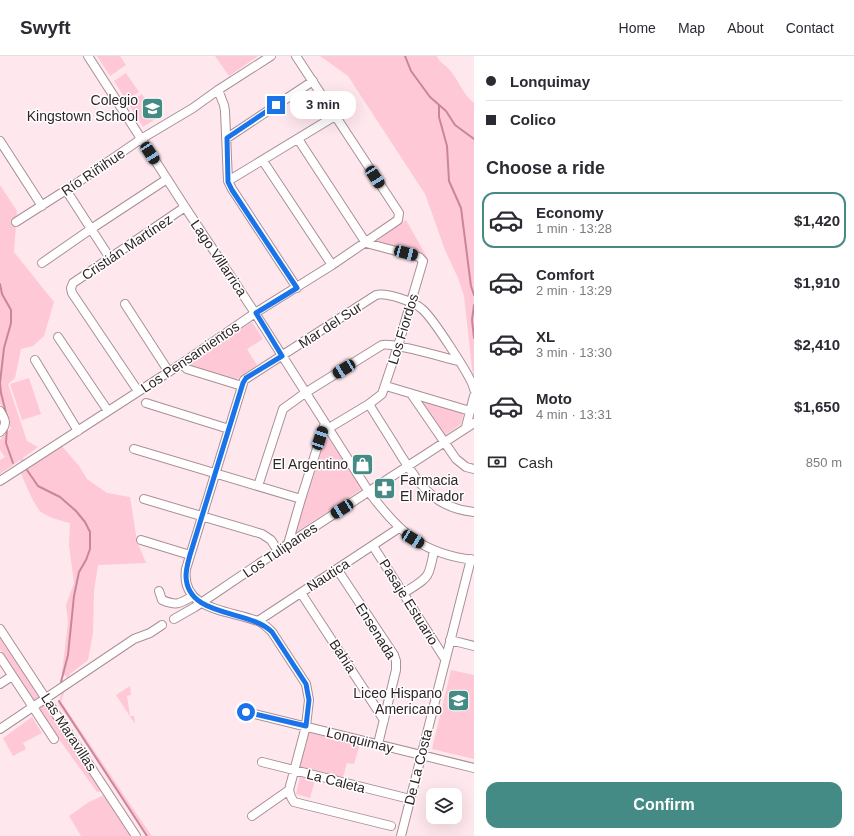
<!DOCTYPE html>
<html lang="en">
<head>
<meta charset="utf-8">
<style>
	body { margin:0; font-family:Arial,sans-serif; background:#f2f2f3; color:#2b2b33; height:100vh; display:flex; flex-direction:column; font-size:15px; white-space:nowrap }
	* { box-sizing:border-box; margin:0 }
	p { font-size:13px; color:#7c7c81 }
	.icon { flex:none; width:22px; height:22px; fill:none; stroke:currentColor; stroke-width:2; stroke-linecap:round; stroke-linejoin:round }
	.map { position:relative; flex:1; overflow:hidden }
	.drawer { display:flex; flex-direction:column; background:#fff; width:380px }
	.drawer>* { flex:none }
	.top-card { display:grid; align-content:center; height:88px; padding:0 12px; background:#fff }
	.controls { position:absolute; left:426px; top:732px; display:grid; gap:8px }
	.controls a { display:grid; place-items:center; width:36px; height:36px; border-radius:8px; background:#fff; box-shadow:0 4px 16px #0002; font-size:20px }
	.end { position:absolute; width:18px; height:18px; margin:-9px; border:5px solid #1a73e8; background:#fff; box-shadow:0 0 0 2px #fff }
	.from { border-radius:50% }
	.bubble { position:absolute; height:28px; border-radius:12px; background:#fff; box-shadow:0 4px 16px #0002; font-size:13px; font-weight:600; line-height:28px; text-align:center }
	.car { position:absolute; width:12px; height:24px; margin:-12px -6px; border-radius:5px; box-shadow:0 0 3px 1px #0007; background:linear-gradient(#222 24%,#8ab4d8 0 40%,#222 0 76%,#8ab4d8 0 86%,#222 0) }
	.top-card b { display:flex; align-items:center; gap:14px; height:38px; font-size:15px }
	.top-card b+b { border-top:1px solid #e1e1e2 }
	.top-card i { width:10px; height:10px; background:#2b2b33 }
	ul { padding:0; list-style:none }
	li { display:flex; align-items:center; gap:12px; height:56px; margin:0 8px 6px; padding:0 4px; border:2px solid transparent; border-radius:12px }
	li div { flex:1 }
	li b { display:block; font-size:15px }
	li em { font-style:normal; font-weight:600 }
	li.selected { border-color:#448b85 }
	li>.icon { width:36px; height:36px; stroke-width:1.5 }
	h2 { padding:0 12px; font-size:18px; line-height:48px }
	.pay { display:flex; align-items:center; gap:10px; height:44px; padding:0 12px; font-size:15px }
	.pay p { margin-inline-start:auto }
	.button { display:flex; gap:8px; margin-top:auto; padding:8px 12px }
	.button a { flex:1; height:46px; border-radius:12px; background:#448b85; color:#fff; font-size:16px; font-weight:600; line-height:46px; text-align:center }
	header { display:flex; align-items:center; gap:24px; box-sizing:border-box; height:56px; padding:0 20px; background:#fff; border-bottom:1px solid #e1e1e2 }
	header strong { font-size:19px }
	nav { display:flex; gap:22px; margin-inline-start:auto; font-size:14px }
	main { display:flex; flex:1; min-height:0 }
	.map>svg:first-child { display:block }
</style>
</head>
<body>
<header>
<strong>Swyft</strong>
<nav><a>Home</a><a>Map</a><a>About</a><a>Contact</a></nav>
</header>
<main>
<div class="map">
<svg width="474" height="780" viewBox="0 0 474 780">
	<rect width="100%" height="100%" fill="#ffe8ed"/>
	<path fill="#fec8d6" d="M97,0h23l6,9 -16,11z
		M215,0h43l-29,20z
		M320,0h117c2,6 7,8 11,12 10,10 14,26 26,35v283l-10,-90 -6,-18 -13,-28 -20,-56 -77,-118z
		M126,17l13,19 -13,8 -12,-19z
		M142,38l15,24 -14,9 -15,-24z
		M0,129l17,26 -3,41 40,50 -10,34 -11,10 -12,3 -6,29 -7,6 19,57 11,6 -15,11 5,9 33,-22 18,21 8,13 20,14 23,4 7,44 9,22 -48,2 -4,26 -1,42 -5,27 -18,14 -9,28c31,44 60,90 91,134h-3c-33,-43 -59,-89 -91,-132l9,-27 -5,-4 6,-51 -2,-17 8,-22 -5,-38 1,-22c-8,-2 -23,-6 -29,-11 -6,-5 -17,-31 -20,-39l4,-3 -5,-10 -20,14v-14l5,-3 -5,-7v-10l11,-12 -11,-25z
		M406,164l22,39 -54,-16z
		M252,266l11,17 -16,10 10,16 -22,15 -48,-16z
		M29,322l12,36 -19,6 -12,-36z
		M419,343l45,12 -3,13 -17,12z
		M329,383l33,50 -67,44 30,-92z
		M0,580l41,62 -7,4 -34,-53z
		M451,614l23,5v84l-42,-10z
		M130,630l1,9 -4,1 3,20h4l1,8 -19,-29z
		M45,648l57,87 -5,1 -39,-54 -19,-30z
		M32,661l10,16 -19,10 3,6 -13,7 -10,-18z
		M308,675l52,13 -6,20 -7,-1 -4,14 -44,-11z
		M300,720l15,4 -5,18 -14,-4z
		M104,739l26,41h-49l-12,-20 20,-14z"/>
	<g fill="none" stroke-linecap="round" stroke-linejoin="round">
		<path stroke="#ca8699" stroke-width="2" d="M405,0l6,15 19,26 16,14 9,14 19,14
			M439,50v11l8,29 2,35 12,27 10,78 3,9
			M0,228l2,10 9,16v13l-7,25 -4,35 1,10 6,24
			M474,249l-2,15 2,18
			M7,371l-1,16 7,20
			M27,414l11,16 22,11 16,14 9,11 5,10v17l-4,11 -7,12 -5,24 -6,59 -7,27
			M59,645l88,135"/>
		<defs>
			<path id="minor" d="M88,0l97,151 70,106 114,179c30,40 53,62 105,68
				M218,34l6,15 1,6 3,70 4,8 65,99
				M227,82l86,-57
				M298,83l68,104 53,14 4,4 -25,85 -16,48 -13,10 -40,24
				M0,85l42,65
				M263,105l69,104
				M228,125l107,-65
				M66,134l40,62
				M16,166l61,-39 64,-44 52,-31 25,-18 53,-34
				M42,207l49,-34 76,-50
				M125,248l44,68
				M58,281l50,74
				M35,304l43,71
				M181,308l6,5 55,17
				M386,330l84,25
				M138,335l-66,-98 -1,-5 2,-5 112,-76
				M412,339l44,64 10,8 8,2
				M146,347l83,26
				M369,348c10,17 21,33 31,50 20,31 34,54 74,58
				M0,355c5,8 8,13 0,21
				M466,371l8,-31
				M134,393l167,50
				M0,425l181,-117 74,-51 77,-48 66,-45 1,-7 -103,-157
				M258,430l25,-77 22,-16 77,-48c10,-3 63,13 77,16
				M144,443l118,35 9,6 7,11
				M141,484l49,15
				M288,488l13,-45 24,-76
				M373,490l72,113
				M337,513l57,86 2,6v9l-18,74
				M159,535l3,9c15,6 17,4 31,-4
				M301,537l83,127
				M404,537c24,-16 25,-13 30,-43
				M174,563l21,-12 93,-63 186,-121
				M258,565l141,-93
				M0,573l136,207
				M450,584l24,6
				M0,601l54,82
				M0,628l12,-8
				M246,656l228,56
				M0,673l134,-90 16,-6 12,-8
				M262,706l148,37
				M252,760l37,-26
				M391,770l-97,-24c-3,-4 -4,-6 -5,-12l17,-64 3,-26 -3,-16 -34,-52c-4,-4 -7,-7 -12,-10 -27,-12 -80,-10 -74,-53l58,-189 132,-85c10,-3 39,7 46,14 10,8 50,69 52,80
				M401,780l70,-277"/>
		</defs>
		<use href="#minor" stroke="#a98f96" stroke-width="10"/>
		<use href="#minor" stroke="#fff" stroke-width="8"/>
	</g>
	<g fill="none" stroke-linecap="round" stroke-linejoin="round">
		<path stroke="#1a73e8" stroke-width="5" d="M246,656l60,14 3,-26 -3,-16 -34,-52c-23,-23 -85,-14 -86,-56 0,-7 2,-14 4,-21l53,-172 3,-5 36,-22 -26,-43 41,-25 -65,-98 -4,-8 -1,-44 49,-33"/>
	</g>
	<defs>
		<symbol id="school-square" viewBox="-11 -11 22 22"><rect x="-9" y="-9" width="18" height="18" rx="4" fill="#448b85" stroke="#fff"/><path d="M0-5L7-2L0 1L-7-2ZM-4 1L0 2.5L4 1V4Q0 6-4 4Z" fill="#fff"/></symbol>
		<symbol id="shop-square" viewBox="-11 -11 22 22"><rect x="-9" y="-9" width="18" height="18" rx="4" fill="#448b85" stroke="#fff"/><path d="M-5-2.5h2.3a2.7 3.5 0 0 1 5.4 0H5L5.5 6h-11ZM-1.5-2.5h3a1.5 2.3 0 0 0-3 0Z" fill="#fff"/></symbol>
		<symbol id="pharmacy-square" viewBox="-11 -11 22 22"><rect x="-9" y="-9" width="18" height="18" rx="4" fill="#448b85" stroke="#fff"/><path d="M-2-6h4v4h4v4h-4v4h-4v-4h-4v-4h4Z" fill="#fff"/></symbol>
	</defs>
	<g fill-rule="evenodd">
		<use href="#school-square" x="140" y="40" width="25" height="25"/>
		<use href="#shop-square" x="350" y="396" width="25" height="25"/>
		<use href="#pharmacy-square" x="372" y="420" width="25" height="25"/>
		<use href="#school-square" x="446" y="632" width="25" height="25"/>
	</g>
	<g text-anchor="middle" stroke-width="3" stroke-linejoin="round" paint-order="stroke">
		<g font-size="14" fill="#2f2528" stroke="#fff" text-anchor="end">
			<text x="138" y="49">Colegio<tspan x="138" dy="16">Kingstown School</tspan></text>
			<text x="348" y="413">El Argentino</text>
			<text x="400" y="429" text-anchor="start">Farmacia<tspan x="400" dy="16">El Mirador</tspan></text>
			<text x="442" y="642">Liceo Hispano<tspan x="442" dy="16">Americano</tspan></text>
		</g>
		<g font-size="14" fill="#2f2528" stroke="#fff">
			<text transform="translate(93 116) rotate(-34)" y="5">Río Riñihue</text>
			<text transform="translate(127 191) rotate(-34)" y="5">Cristián Martínez</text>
			<text transform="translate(219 202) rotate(56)" y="5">Lago Villarrica</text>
			<text transform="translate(330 269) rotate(-33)" y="5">Mar del Sur</text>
			<text transform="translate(403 273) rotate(-73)" y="5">Los Fiordos</text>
			<text transform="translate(190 301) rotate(-34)" y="5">Los Pensamientos</text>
			<text transform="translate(280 494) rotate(-34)" y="5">Los Tulipanes</text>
			<text transform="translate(328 519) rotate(-33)" y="5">Nautica</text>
			<text transform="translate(409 546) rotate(58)" y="5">Pasaje Estuario</text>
			<text transform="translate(376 575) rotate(58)" y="5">Ensenada</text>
			<text transform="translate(343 600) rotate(57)" y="5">Bahía</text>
			<text transform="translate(69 676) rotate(57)" y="5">Las Maravillas</text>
			<text transform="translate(360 684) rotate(14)" y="5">Lonquimay</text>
			<text transform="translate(418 711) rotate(-76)" y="5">De La Costa</text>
			<text transform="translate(336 725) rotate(14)" y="5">La Caleta</text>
		</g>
	</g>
</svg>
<div class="controls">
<a><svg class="icon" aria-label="layers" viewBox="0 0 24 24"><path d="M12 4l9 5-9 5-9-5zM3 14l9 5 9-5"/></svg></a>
</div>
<i class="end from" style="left:246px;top:656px"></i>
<i class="end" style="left:276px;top:49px"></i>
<div class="bubble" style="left:290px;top:35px;width:66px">3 min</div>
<i class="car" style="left:150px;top:97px;rotate:147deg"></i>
<i class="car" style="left:375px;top:121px;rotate:147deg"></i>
<i class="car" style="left:406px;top:197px;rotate:105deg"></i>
<i class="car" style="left:344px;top:313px;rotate:238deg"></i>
<i class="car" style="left:320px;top:382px;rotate:18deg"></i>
<i class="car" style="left:342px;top:453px;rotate:237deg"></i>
<i class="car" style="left:413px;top:483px;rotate:121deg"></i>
</div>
<section class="drawer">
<div class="top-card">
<b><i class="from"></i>Lonquimay</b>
<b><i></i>Colico</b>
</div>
<h2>Choose a ride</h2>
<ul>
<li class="selected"><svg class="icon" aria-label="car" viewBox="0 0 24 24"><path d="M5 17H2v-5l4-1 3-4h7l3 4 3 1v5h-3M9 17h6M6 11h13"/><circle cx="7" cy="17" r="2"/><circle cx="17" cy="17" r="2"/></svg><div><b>Economy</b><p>1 min · 13:28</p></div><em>$1,420</em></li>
<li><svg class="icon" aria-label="car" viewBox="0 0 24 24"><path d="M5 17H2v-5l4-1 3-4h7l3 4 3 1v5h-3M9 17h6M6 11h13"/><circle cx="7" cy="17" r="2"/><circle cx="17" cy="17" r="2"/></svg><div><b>Comfort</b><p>2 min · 13:29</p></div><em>$1,910</em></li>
<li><svg class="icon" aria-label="car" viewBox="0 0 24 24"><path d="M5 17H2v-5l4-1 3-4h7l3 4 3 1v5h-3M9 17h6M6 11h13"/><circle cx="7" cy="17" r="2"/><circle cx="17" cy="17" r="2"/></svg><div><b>XL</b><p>3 min · 13:30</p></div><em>$2,410</em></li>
<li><svg class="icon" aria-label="car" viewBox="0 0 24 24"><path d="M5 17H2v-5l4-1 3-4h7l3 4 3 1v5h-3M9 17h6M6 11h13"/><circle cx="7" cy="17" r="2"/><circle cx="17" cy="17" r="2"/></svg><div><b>Moto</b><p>4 min · 13:31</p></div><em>$1,650</em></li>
</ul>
<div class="pay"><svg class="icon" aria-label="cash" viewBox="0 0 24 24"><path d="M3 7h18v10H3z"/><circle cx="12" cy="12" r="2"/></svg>Cash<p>850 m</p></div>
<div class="button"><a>Confirm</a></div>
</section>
</main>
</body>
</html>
